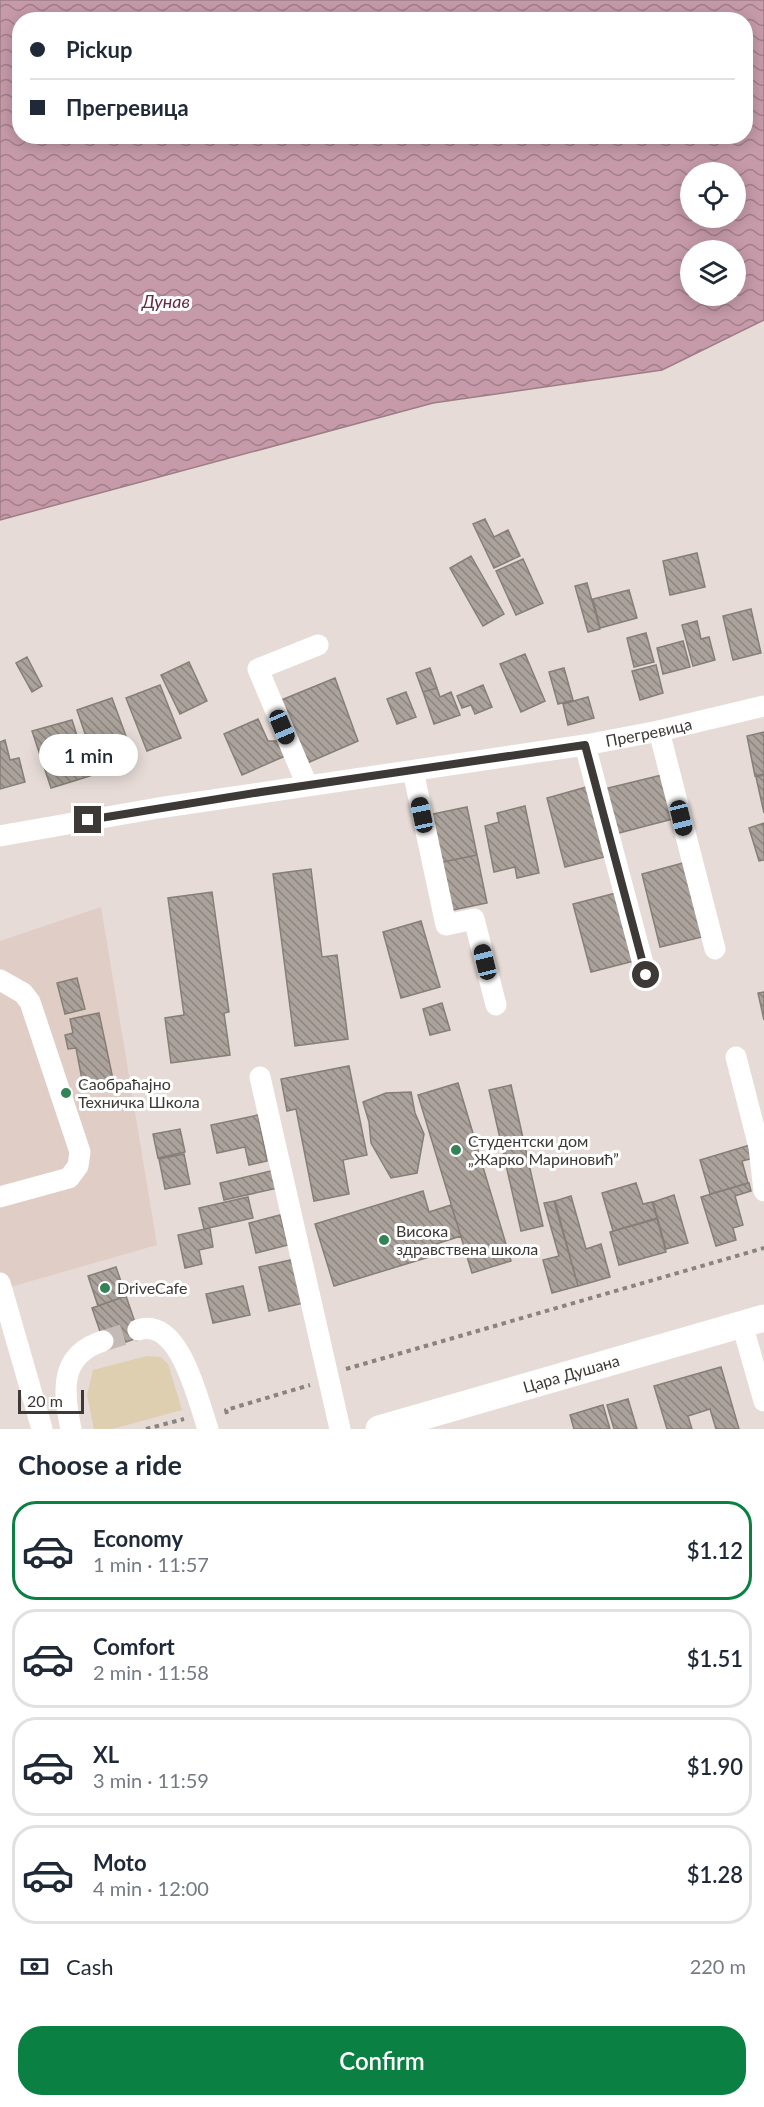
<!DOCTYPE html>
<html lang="en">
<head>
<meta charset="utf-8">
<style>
	body { margin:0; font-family:Lato,sans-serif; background:#f2f2f3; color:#1f2937; height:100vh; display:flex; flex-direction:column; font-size:22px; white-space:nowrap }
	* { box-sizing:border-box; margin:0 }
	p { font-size:20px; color:#747a83 }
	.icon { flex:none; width:33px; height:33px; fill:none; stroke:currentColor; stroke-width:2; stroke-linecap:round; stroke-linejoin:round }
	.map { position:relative; height:1429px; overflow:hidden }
	.panel { display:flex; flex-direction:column; background:#fff; flex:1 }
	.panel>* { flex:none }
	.hud { position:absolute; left:12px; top:12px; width:741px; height:132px; border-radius:24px; box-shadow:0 3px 15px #0003; display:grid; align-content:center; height:132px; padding:0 18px; background:#fff }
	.buttons { position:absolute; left:680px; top:162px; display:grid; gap:12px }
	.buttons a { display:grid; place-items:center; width:66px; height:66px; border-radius:50%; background:#fff; box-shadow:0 3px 15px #0003; font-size:30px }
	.scale { position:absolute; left:18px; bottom:15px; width:66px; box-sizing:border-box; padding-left:6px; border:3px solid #3d3937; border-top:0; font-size:16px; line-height:21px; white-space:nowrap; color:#3d3937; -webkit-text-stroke:4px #fff; paint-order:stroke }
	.end { position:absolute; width:27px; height:27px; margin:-14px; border:8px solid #3d3937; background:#fff; box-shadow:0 0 0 3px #fff }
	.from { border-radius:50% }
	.bubble { position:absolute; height:42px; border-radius:21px; background:#fff; box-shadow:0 3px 15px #0003; font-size:20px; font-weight:600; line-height:42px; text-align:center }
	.car { position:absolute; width:18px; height:36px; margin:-18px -9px; border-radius:8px; box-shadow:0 0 4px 2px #0007; background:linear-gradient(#222 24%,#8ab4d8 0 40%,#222 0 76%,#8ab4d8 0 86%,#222 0) }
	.hud b { display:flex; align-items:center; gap:21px; height:57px; font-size:22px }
	.hud b+b { border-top:2px solid #e0e1e3 }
	.hud i { width:15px; height:15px; background:#1f2937 }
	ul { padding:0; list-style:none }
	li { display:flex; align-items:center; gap:18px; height:99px; margin:0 12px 9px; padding:0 6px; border:3px solid #e0e1e3; border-radius:24px }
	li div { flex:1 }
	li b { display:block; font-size:22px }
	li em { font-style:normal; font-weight:600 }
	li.on { border-color:#0b8043 }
	li>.icon { width:54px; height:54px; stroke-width:1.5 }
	h2 { padding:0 18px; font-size:27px; line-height:72px }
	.pay { display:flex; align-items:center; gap:15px; height:66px; padding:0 18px; font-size:22px }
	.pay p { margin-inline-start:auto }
	.action { display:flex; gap:12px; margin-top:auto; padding:12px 18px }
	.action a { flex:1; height:69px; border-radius:24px; background:#0b8043; color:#fff; font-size:24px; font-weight:600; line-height:69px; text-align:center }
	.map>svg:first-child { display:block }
</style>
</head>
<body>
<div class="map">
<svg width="764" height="1429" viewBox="0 0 764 1429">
	<defs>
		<pattern id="water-waves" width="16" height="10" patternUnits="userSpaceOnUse" patternTransform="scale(1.5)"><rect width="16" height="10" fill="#c69aa9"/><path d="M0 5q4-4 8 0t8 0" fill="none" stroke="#a27f8a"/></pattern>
		<pattern id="building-back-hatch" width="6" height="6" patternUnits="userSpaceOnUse" patternTransform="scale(1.5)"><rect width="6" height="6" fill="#aaa29b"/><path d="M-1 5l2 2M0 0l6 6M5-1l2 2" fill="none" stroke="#8c857f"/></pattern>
	</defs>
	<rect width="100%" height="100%" fill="#e6dbd7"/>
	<path fill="#e0cdc6" d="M101,907l56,338 -157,45v-349z"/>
	<path fill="#ddcfaf" d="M147,1356l14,1 7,7 14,46 -70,19h-18l-7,-34 6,-25z"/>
	<path fill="url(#water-waves)" stroke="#9d7d87" stroke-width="1.5" fill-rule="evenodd" d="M0,0h764v320l-102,50 -229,33 -433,117zM20,20h726v116h-726zM690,172h45v46h-45zM690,250h45v46h-45z"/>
	<path fill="url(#building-back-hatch)" stroke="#867f78" stroke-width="1.5" d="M485,519l9,18 14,-7 12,26 -26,12 -21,-44z
		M697,553l8,34 -35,8 -7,-34z
		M471,556l33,58 -21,12 -33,-58z
		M523,559l20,44 -27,12 -20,-44z
		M587,583l13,46 -12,3 -13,-46z
		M629,590l8,28 -37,10 -7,-29z
		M751,609l10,44 -28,7 -10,-44z
		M697,621l4,18 8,-2 6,23 -22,6 -11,-41z
		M646,633l8,29 -20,5 -7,-29z
		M683,641l7,26 -27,7 -6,-26z
		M525,654l20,47 -24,11 -21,-48z
		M27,657l15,29 -10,6 -16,-29z
		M189,662l18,39 -27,13 -19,-39z
		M656,665l7,28 -23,7 -8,-29z
		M430,668l7,20 -14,4 -7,-19z
		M564,668l9,32 -15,4 -9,-32z
		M335,678l23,63 -53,23 -26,-63z
		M160,685l21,53 -34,13 -21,-53z
		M483,685l9,22 -17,7 -4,-9 -9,3 -5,-12z
		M437,688l3,9 11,-5 9,23 -26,9 -11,-32z
		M406,692l10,25 -19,7 -10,-25z
		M588,697l6,21 -26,7 -5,-21z
		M112,698l18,49 -36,13 -17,-50z
		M258,719l10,22h10l7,15 -43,19 -18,-41z
		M72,720l18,56 -39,12 -19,-57z
		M764,732v42l-9,2 -8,-40z
		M5,740l5,20 9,-2 6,24 -25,7v-47z
		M662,775l11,44 -58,15 -11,-45z
		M764,775v38l-8,-36z
		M590,786l18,70 -43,11 -18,-69z
		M525,806l14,67 -22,5 -2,-11 -21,5 -9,-46 14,-4 -2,-9z
		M467,807l10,48 -39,8 -10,-48z
		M764,823v37l-5,1 -10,-33z
		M477,855l10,48 -39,8 -10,-48z
		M683,863l19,74 -42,10 -18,-73z
		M311,869l11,88 15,-2 11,84 -53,7 -22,-172z
		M212,892l17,120 -5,1 6,42 -59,8 -6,-45 19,-3 -16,-117z
		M616,893l18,68 -43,11 -18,-68z
		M421,921l19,66 -39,11 -18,-66z
		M77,978l8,31 -20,5 -8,-31z
		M764,992v28l-6,-27z
		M442,1003l8,27 -20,5 -7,-26z
		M99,1013l15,71 -30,6 -8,-42 -8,1 -3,-14 8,-2 -3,-14z
		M349,1066l18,89 -24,5 6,34 -35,7 -18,-92 -9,2 -6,-32z
		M458,1083l53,178 -39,12 -54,-178z
		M511,1085l32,141 -22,5 -32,-141z
		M411,1092l4,21 9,21 -7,39 -26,5 -20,-35 -2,-21 -6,-20 23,-9z
		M258,1115l9,46 -18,4 -4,-18 -28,6 -6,-28z
		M180,1129l5,23 -27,6 -5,-24z
		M750,1145l4,13 -12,3 6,22 -38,11 -10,-34z
		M184,1154l6,30 -25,5 -6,-30z
		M275,1170l3,18 -54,12 -4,-17z
		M636,1183l7,21 9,-2 5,16 -44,13 -11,-38z
		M749,1183l2,8 -16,5 8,29 -10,3 3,12 -20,6 -15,-49z
		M423,1191l6,21 22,-7 10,31 -25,8 3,10 -105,32 -19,-62z
		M674,1195l14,48 -22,6 -13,-47z
		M571,1196l15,53 15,-5 9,33 -32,9 -23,-85z
		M248,1197l5,21 -49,11 -5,-21z
		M554,1201l24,85 -26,7 -9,-33 16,-4 -15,-53z
		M280,1215l8,30 -32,8 -7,-30z
		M657,1219l9,33 -47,13 -9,-33z
		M210,1228l3,19 -14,3 3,14 -17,4 -7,-33z
		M295,1259l9,44 -35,8 -10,-44z
		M116,1267l10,29 -28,10 -10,-30z
		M243,1286l7,29 -37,8 -7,-29z
		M126,1296l14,41 -34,12 -14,-41z
		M721,1367l18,62h-23l-6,-20 -22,7 4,13h-25l-13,-43z
		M628,1399l9,30h-23l-7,-24z
		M603,1405l7,24h-36l-4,-14z"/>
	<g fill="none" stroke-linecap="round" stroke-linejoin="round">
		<path stroke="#c4bbb7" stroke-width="21" stroke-dasharray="21 10" stroke-linecap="butt" d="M103,1341l35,-11"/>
		<path stroke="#8a8380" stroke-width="4" stroke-dasharray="4.5 4.5" stroke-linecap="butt" d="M346,1369l418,-121
			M227,1414l-1,-4 84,-25
			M146,1429l38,-10"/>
		<g stroke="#fff" stroke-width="21">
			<path d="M659,731l56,218"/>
			<path d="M585,745l61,230"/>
			<path d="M413,771l33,154 28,-6 22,86"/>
			<path d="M307,785l-49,-116 60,-24"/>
			<path id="s1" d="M0,836l158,-28 427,-63 74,-14 105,-25"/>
			<path d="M0,980l23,13 7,9 50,150 -2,14 -9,12 -69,19"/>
			<path d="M736,1057l23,90 5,44"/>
			<path d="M260,1077l80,352"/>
			<path d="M0,1283l42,146"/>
			<path d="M742,1324l22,77"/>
			<path d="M138,1330c42,-14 60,71 70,99"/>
			<path d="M71,1429c-8,-38 -12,-74 32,-88"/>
		</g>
		<path stroke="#fff" stroke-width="27" id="s2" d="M379,1429l385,-111"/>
	</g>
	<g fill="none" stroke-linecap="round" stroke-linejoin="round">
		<path stroke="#3d3937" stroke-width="8" d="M88,820l173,-28 324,-47 61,230"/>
	</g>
	<g fill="#328456" stroke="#fff" stroke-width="2">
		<circle cx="66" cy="1093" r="6"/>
		<circle cx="456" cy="1150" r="6"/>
		<circle cx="384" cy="1240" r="6"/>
		<circle cx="105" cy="1288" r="6"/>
	</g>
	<g text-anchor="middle" stroke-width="6" stroke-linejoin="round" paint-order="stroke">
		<g font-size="16" fill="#3d3937" stroke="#fff">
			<text dy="6" stroke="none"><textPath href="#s1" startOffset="657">Прегревица</textPath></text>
			<text dy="6" stroke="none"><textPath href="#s2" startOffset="200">Цара Душана</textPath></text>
		</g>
		<g font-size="16" fill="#3d3937" stroke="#fff" text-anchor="start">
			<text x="78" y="1090">Саобраћајно<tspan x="78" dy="18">Техничка Школа</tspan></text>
			<text x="468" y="1147">Студентски дом<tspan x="468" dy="18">„Жарко Мариновић”</tspan></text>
			<text x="396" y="1237">Висока<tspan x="396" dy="18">здравствена школа</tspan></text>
			<text x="117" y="1294">DriveCafe</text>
		</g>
		<g font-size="18" font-style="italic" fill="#652d44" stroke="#fff">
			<text x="166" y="308">Дунав</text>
		</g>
	</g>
</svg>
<div class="buttons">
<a><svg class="icon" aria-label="locate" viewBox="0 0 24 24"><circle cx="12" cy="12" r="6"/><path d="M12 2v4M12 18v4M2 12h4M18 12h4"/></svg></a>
<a><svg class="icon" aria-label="layers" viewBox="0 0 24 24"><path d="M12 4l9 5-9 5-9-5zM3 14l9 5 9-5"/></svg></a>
</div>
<div class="scale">20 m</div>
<i class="end from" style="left:646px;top:975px"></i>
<i class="end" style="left:88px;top:820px"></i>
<div class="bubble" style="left:39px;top:734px;width:99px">1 min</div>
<i class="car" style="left:282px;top:727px;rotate:157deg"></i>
<i class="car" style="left:422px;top:815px;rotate:348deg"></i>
<i class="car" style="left:681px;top:818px;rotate:166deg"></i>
<i class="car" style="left:485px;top:962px;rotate:346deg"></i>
<div class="hud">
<b><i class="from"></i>Pickup</b>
<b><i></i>Прегревица</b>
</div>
</div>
<section class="panel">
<h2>Choose a ride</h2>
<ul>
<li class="on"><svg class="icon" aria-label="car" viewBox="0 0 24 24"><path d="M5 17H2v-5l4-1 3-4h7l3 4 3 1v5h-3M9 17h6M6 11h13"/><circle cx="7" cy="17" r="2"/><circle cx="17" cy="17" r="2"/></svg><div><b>Economy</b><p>1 min · 11:57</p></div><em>$1.12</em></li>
<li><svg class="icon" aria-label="car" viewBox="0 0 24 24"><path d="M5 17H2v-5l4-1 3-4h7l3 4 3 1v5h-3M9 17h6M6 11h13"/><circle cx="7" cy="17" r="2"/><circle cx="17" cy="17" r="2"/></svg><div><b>Comfort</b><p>2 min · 11:58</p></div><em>$1.51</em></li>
<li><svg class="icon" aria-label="car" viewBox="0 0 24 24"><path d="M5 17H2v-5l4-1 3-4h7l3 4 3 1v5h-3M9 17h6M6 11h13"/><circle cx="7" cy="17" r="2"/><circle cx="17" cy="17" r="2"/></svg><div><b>XL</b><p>3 min · 11:59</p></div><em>$1.90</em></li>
<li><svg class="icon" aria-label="car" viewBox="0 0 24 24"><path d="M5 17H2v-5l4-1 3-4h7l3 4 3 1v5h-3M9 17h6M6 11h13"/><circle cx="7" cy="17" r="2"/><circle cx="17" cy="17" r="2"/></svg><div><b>Moto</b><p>4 min · 12:00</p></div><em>$1.28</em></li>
</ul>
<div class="pay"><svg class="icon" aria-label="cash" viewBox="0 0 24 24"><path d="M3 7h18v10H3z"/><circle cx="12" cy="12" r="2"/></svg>Cash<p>220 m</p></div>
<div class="action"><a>Confirm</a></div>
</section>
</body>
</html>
